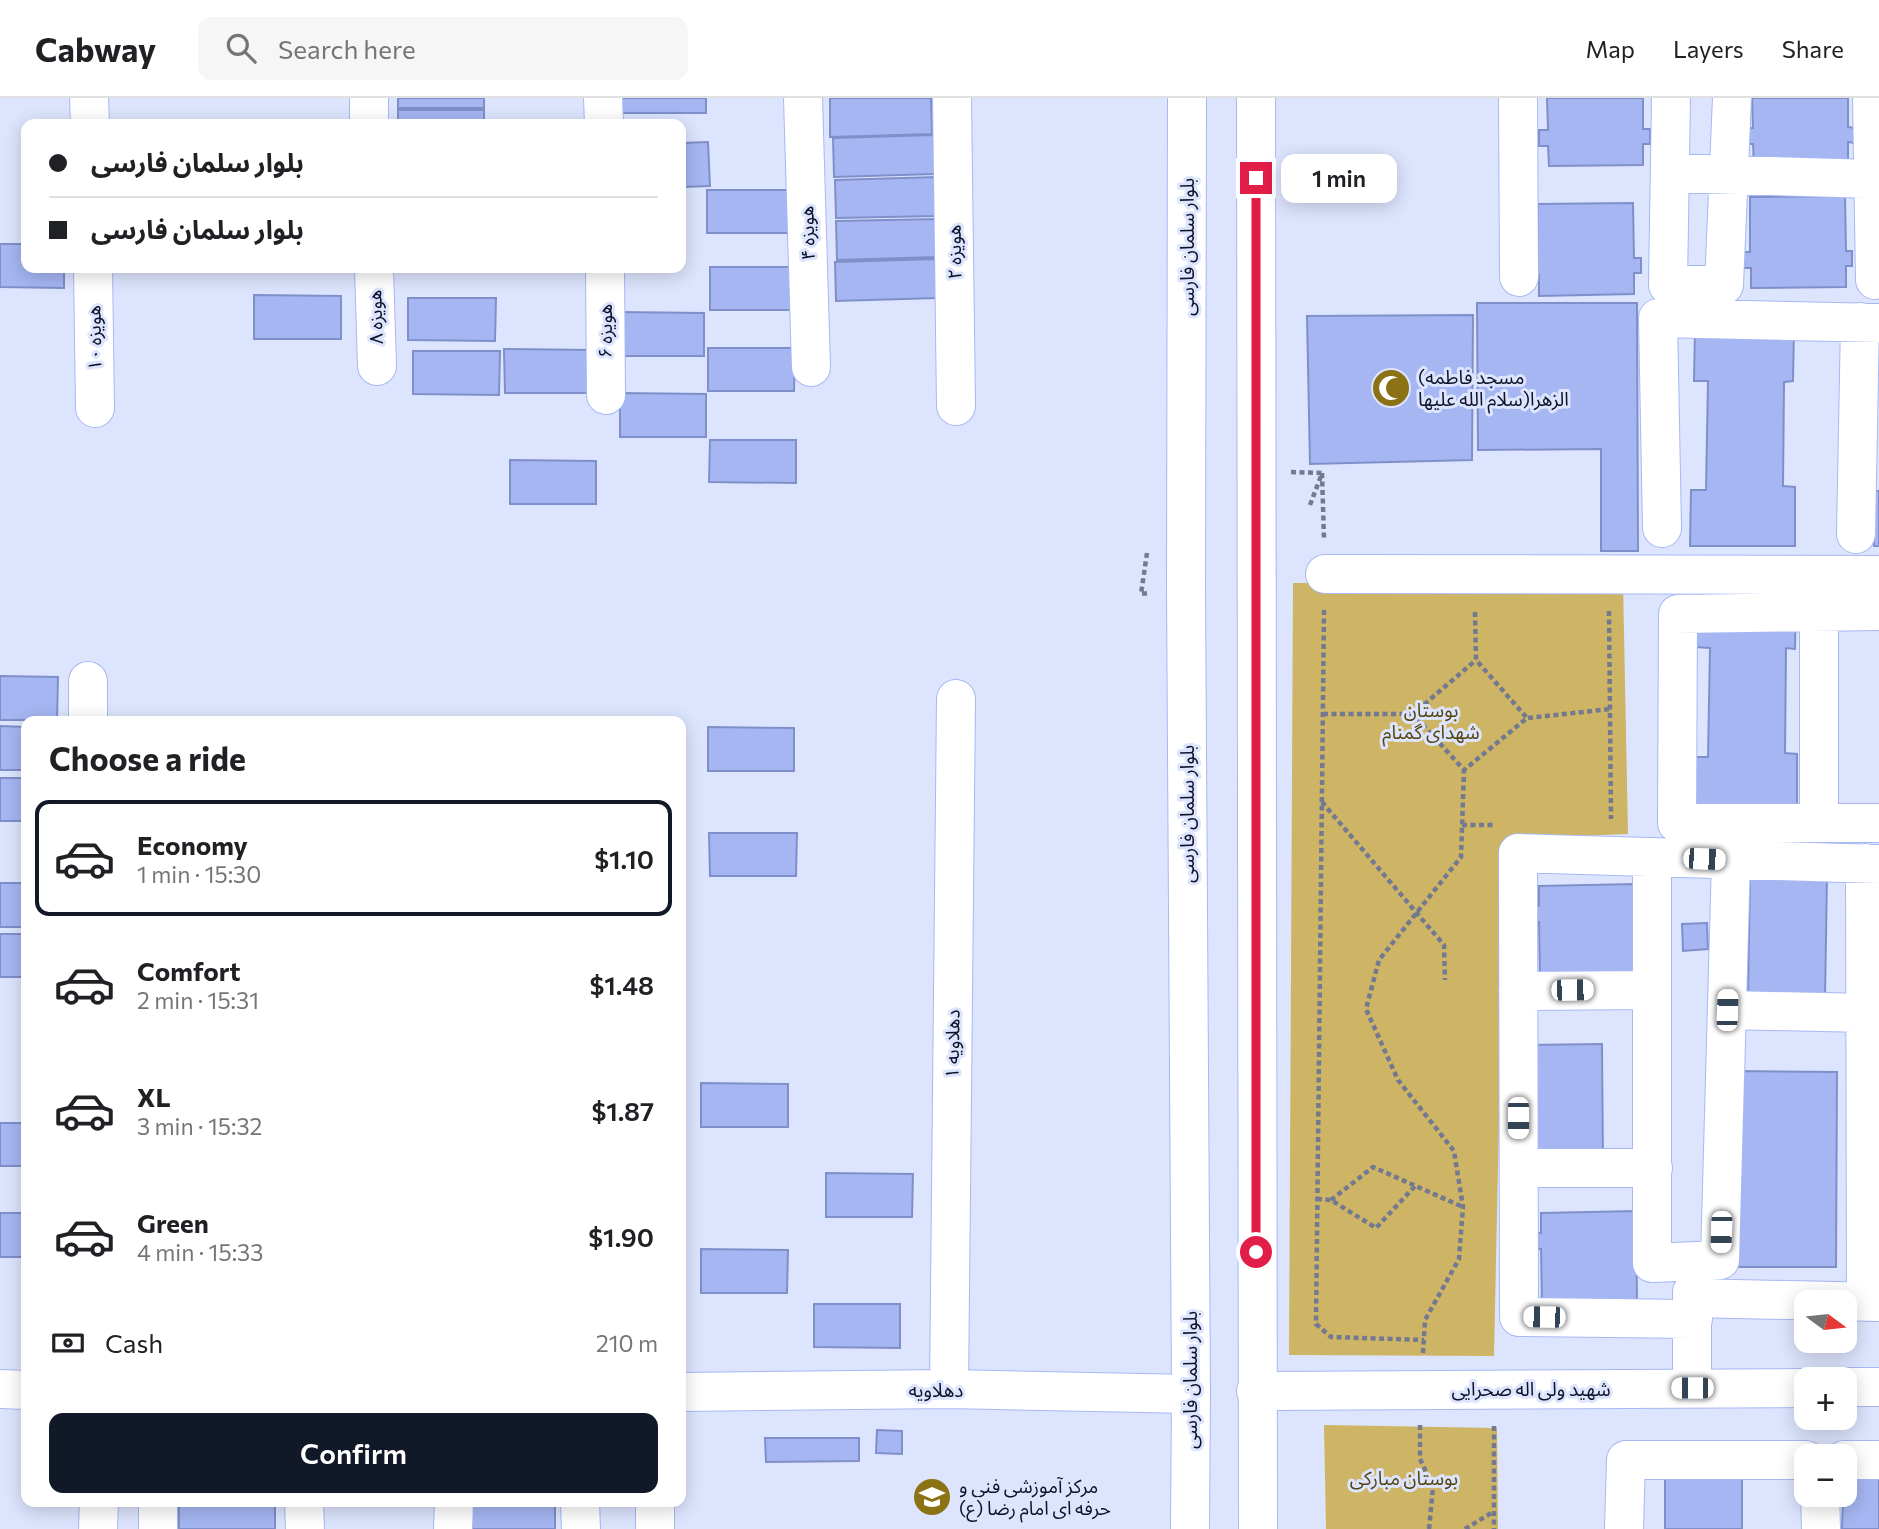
<!DOCTYPE html>
<html lang="en">
<head>
<meta charset="utf-8">
<style>
	body { margin:0; font-family:Commissioner,"Noto Sans Arabic",sans-serif; background:#f6f6f6; color:#202124; height:100vh; display:flex; flex-direction:column; font-size:26px; white-space:nowrap }
	* { box-sizing:border-box; margin:0 }
	p { font-size:23px; color:#757577 }
	.icon { flex:none; width:38px; height:38px; fill:none; stroke:currentColor; stroke-width:2; stroke-linecap:round; stroke-linejoin:round }
	.map { position:relative; flex:1; overflow:hidden }
	.drawer { position:absolute; left:21px; top:618px; width:665px; height:791px; display:flex; flex-direction:column; background:#fff; border-radius:14px; box-shadow:0 4px 18px #0003 }
	.drawer>* { flex:none }
	.banner { position:absolute; left:21px; top:21px; width:665px; height:154px; border-radius:14px; box-shadow:0 4px 18px #0003; display:grid; align-content:center; height:154px; padding:0 28px; background:#fff }
	.needle { width:46px; rotate:105deg }
	.buttons { position:absolute; left:1794px; top:1192px; display:grid; gap:14px }
	.buttons a { display:grid; place-items:center; width:63px; height:63px; border-radius:14px; background:#fff; box-shadow:0 4px 18px #0003; font-size:35px }
	.end { position:absolute; width:32px; height:32px; margin:-16px; border:9px solid #e11d48; background:#fff; box-shadow:0 0 0 4px #fff }
	.from { border-radius:50% }
	.bubble { position:absolute; height:49px; border-radius:14px; background:#fff; box-shadow:0 4px 18px #0003; font-size:23px; font-weight:600; line-height:49px; text-align:center }
	.car { position:absolute; width:21px; height:42px; margin:-21px -10px; border-radius:9px; box-shadow:0 0 5px 2px #0007; background:linear-gradient(#fff 24%,#345 0 40%,#fff 0 76%,#345 0 86%,#fff 0) }
	.banner b { display:flex; align-items:center; gap:24px; height:66px; font-size:26px }
	.banner b+b { border-top:2px solid #e0e0e0 }
	.banner i { width:18px; height:18px; background:#202124 }
	ul { padding:0; list-style:none }
	li { display:flex; align-items:center; gap:21px; height:116px; margin:0 14px 10px; padding:0 14px; border:4px solid transparent; border-radius:14px }
	li div { flex:1 }
	li b { display:block; font-size:26px }
	li em { font-style:normal; font-weight:600 }
	li.current { border-color:#111827 }
	li>.icon { width:63px; height:63px; stroke-width:1.5 }
	h2 { padding:0 28px; font-size:32px; line-height:84px }
	.pay { display:flex; align-items:center; gap:18px; height:77px; padding:0 28px; font-size:26px }
	.pay p { margin-inline-start:auto }
	.action { display:flex; gap:14px; margin-top:auto; padding:14px 28px }
	.action a { flex:1; height:80px; border-radius:14px; background:#111827; color:#fff; font-size:28px; font-weight:600; line-height:80px; text-align:center }
	header { display:flex; align-items:center; gap:42px; box-sizing:border-box; height:98px; padding:0 35px; background:#fff; border-bottom:2px solid #e0e0e0 }
	header strong { font-size:33px }
	nav { display:flex; gap:38px; margin-inline-start:auto; font-size:24px }
	.search { width:490px; height:63px; background:#f6f6f6; display:flex; align-items:center; gap:18px; box-sizing:border-box; padding:0 24px; border-radius:14px; color:#757577; font-size:26px }
	.map>svg:first-child { display:block }
</style>
</head>
<body>
<header>
<strong>Cabway</strong>
<div class="search"><svg class="icon" aria-label="search" viewBox="0 0 24 24"><circle cx="10" cy="10" r="6"/><path d="M15 15l6 6"/></svg>Search here</div>
<nav><a>Map</a><a>Layers</a><a>Share</a></nav>
</header>
<div class="map">
<svg width="1879" height="1431" viewBox="0 0 1879 1431">
	<rect width="100%" height="100%" fill="#dde5fe"/>
	<path fill="#ceb465" d="M1623,483l5,253 -123,5 -11,517 -205,-1 4,-772z
		M1324,1327l173,3 1,101h-172z"/>
	<path fill="#a5b6f2" stroke="#7f8fc9" stroke-width="2" d="M398,0h86v10h-86z
		M619,0h87v15h-87z
		M830,0h101l1,36 -102,3z
		M1547,0h96v31h7v15h-7v21l-94,1 -1,-20h-9v-16h9z
		M1752,0h96v29l7,1v15l-7,-1v21l-94,2 -1,-21h-9v-16h9z
		M398,12h86v14h-86z
		M935,37v39l-101,3 -1,-39z
		M708,44l2,44 -29,1v-44z
		M936,79l1,39 -101,2 -1,-38z
		M707,92h86v43h-86z
		M1845,98l1,55h6v15h-6v21l-95,1v-20h-10v-16h9v-55z
		M1633,105l1,55h7v15h-7v21l-95,2v-21h-9l-1,-16h9v-55z
		M937,121l1,38 -101,3 -1,-39z
		M0,146h26v24h38v20l-64,-1z
		M936,161l1,39 -101,3 -1,-39z
		M710,169h86v43h-86z
		M254,197l87,1v43h-87z
		M408,200h88l-1,43 -87,-1z
		M1477,205h160l1,248h-37v-102l-123,1z
		M618,214l86,1v43h-87z
		M1473,217l-1,145 -162,4 -3,-148z
		M1695,230l99,1 -1,52 -9,1 -1,104 12,1v59h-105l1,-56h15l2,-109h-14z
		M708,250h87l-1,43h-86z
		M504,251l88,1 -1,43h-86z
		M413,253h87l-1,44 -86,-1z
		M620,295l86,1v43h-86z
		M710,342h86v43l-87,-1z
		M510,362l86,1v43h-86z
		M1875,393h4v55h-5z
		M1697,497l99,1 -1,53 -9,-1 -1,105 12,1v59h-105l1,-56h15l2,-109 -14,-1z
		M0,578l58,1 -1,43h-57z
		M0,628l26,1v43h-26z
		M708,629l86,1v43h-86z
		M0,680h26v43h-26z
		M709,735h88l-1,43h-86z
		M1750,777l77,1 -2,123 -77,-2z
		M0,785h26v44h-26z
		M1634,786l1,92 -95,1 -1,-55h-9v-16h9v-20z
		M1707,825l1,26 -25,2 -1,-27z
		M0,836h26v43h-26z
		M1602,946l1,123 -75,1 -1,-123z
		M1739,973l98,1 -1,195h-98z
		M701,985l87,1v43h-87z
		M0,1025h26v43h-26z
		M826,1075l87,1 -1,43h-86z
		M1636,1113l1,92 -95,1 -1,-55h-9v-16h9v-20z
		M0,1115h26v44h-26z
		M701,1151l87,1 -1,43h-86z
		M814,1206h86v44l-86,-1z
		M877,1332l25,1v23l-26,-1z
		M765,1340h94v23l-93,1z
		M1665,1371h77v60h-77z
		M1844,1374h35v57h-37z
		M179,1404h96v27h-96z
		M465,1404h90v27h-90z"/>
	<g fill="none" stroke-linecap="round" stroke-linejoin="round">
		<defs>
			<path id="minor" d="M89,0l1,26
				M369,0v26
				M603,0l1,26
				M803,0l8,269
				M952,0l4,308
				M1518,0l1,179
				M1671,0l-3,187h56l8,-187
				M1872,0l3,182
				M1670,75l203,6
				M93,170l2,140
				M374,170l3,98
				M605,170l1,127
				M1662,430l-4,-210 221,5
				M1856,436l4,-212
				M1325,476l554,1
				M1879,513l-201,3 -1,209h202
				M88,583v40
				M1819,725v-211
				M1652,759v406l68,-3 11,-401
				M1865,765l1,439
				M1518,893l134,-1
				M1727,912l138,3
				M1519,1070h134
				M1692,1200l187,4
				M1693,1221l-174,-2 -1,-464 361,11
				M1844,1289h35
				M1692,1290v-96
				M0,1291l26,1
				M949,1291l7,-690
				M1256,1293l550,-3
				M681,1294l268,-3 242,5
				M1844,1362h35
				M1820,1396l1,35
				M158,1404v27
				M304,1404l1,27
				M580,1404l1,27
				M655,1404v27
				M98,1431l1,-27
				M453,1431l1,-27
				M1624,1431l2,-69h180"/>
			<path id="major" d="M1187,0l-1,492 5,804 -1,135
				M1256,0l2,1431"/>
		</defs>
		<use href="#minor" stroke="#a7b8f4" stroke-width="40"/>
		<use href="#major" stroke="#a7b8f4" stroke-width="40"/>
		<path stroke="#727990" stroke-width="4.5" stroke-dasharray="5 3.5" stroke-linecap="butt" d="M1291,374l31,1
			M1322,375l2,66
			M1310,407l11,-29
			M1147,455l-6,41 9,-1
			M1324,512l-8,714 15,13 93,3
			M1609,513l2,208
			M1475,514l1,48 51,58 -63,52 -51,-56 63,-54
			M1323,616h90
			M1528,620l82,-9
			M1322,704l122,143 1,35
			M1462,727h34
			M1317,1101l14,1 45,28 39,-42
			M1331,1102l42,-33 90,40
			M1423,1255l2,-33 34,-61 4,-52 -9,-56 -56,-71 -32,-71 13,-49 82,-103 3,-87
			M1420,1327v34l13,28 -4,42
			M1494,1328v103
			M1465,1431l28,-17"/>
		<use href="#minor" stroke="#fff" stroke-width="38"/>
		<use href="#major" stroke="#fff" stroke-width="38"/>
	</g>
	<g fill="none" stroke-linecap="round" stroke-linejoin="round">
		<path stroke="#e11d48" stroke-width="9" d="M1256,80v1074"/>
	</g>
	<defs>
		<symbol id="mosque-disc" viewBox="-11 -11 22 22"><circle r="9.5" fill="#8b7215" stroke="#dde5fe"/><path d="M3.5-4.9A6 6 0 1 0 3.5 4.9A5 5 0 1 1 3.5-4.9Z" fill="#fff"/></symbol>
		<symbol id="university-disc" viewBox="-11 -11 22 22"><circle r="9.5" fill="#8b7215" stroke="#dde5fe"/><path d="M0-5L7-2L0 1L-7-2ZM-4 1L0 2.5L4 1V4Q0 6-4 4Z" fill="#fff"/></symbol>
	</defs>
	<g fill-rule="evenodd">
		<use href="#mosque-disc" x="1369" y="268" width="44" height="44"/>
		<use href="#university-disc" x="910" y="1377" width="44" height="44"/>
	</g>
	<g text-anchor="middle" stroke-width="6" stroke-linejoin="round" paint-order="stroke">
		<g font-size="19" fill="#0d1228" stroke="#dde5fe">
			<text transform="translate(807 135) rotate(-92)" y="7">هویزه ۴</text>
			<text transform="translate(1187 149) rotate(-90)" y="7">بلوار سلمان فارسی</text>
			<text transform="translate(954 154) rotate(-91)" y="7">هویزه ۲</text>
			<text transform="translate(375 219) rotate(-92)" y="7">هویزه ۸</text>
			<text transform="translate(605 233) rotate(-90)" y="7">هویزه ۶</text>
			<text transform="translate(94 240) rotate(-91)" y="7">هویزه ۱۰</text>
			<text transform="translate(1187 716) rotate(-90)" y="7">بلوار سلمان فارسی</text>
			<text transform="translate(952 946) rotate(-89)" y="7">دهلاویه ۱</text>
			<text transform="translate(1190 1282) rotate(-90)" y="7">بلوار سلمان فارسی</text>
			<text x="1531" y="1298">شهید ولی اله صحرایی</text>
			<text x="936" y="1299">دهلاویه</text>
		</g>
		<g font-size="19" fill="#0d1228" stroke="#dde5fe" text-anchor="start">
			<text x="1418" y="286">(مسجد فاطمه<tspan x="1418" dy="22">الزهرا(سلام الله علیها</tspan></text>
			<text x="959" y="1395">مرکز آموزشی فنی و<tspan x="959" dy="22">حرفه ای امام رضا (ع)</tspan></text>
		</g>
		<g font-size="19" fill="#534410" stroke="#dde5fe">
			<text x="1431" y="619">بوستان<tspan x="1431" dy="22">شهدای گمنام</tspan></text>
			<text x="1404" y="1387">بوستان مبارکی</text>
		</g>
	</g>
</svg>
<div class="buttons">
<a><svg class="needle" viewBox="-14 -14 28 28"><path d="M0-13l5 13h-10z" fill="#e53935"/><path d="M0 13l5-13h-10z" fill="#757577"/></svg></a>
<a>+</a>
<a>−</a>
</div>
<i class="end from" style="left:1256px;top:1154px"></i>
<i class="end" style="left:1256px;top:80px"></i>
<div class="bubble" style="left:1281px;top:56px;width:116px">1 min</div>
<i class="car" style="left:1704px;top:761px;rotate:92deg"></i>
<i class="car" style="left:1572px;top:892px;rotate:89deg"></i>
<i class="car" style="left:1727px;top:912px;rotate:2deg"></i>
<i class="car" style="left:1518px;top:1020px;rotate:180deg"></i>
<i class="car" style="left:1721px;top:1134px;rotate:182deg"></i>
<i class="car" style="left:1544px;top:1219px;rotate:271deg"></i>
<i class="car" style="left:1692px;top:1290px;rotate:270deg"></i>
<div class="banner">
<b><i class="from"></i>بلوار سلمان فارسی</b>
<b><i></i>بلوار سلمان فارسی</b>
</div>
<section class="drawer">
<h2>Choose a ride</h2>
<ul>
<li class="current"><svg class="icon" aria-label="car" viewBox="0 0 24 24"><path d="M5 17H2v-5l4-1 3-4h7l3 4 3 1v5h-3M9 17h6M6 11h13"/><circle cx="7" cy="17" r="2"/><circle cx="17" cy="17" r="2"/></svg><div><b>Economy</b><p>1 min · 15:30</p></div><em>$1.10</em></li>
<li><svg class="icon" aria-label="car" viewBox="0 0 24 24"><path d="M5 17H2v-5l4-1 3-4h7l3 4 3 1v5h-3M9 17h6M6 11h13"/><circle cx="7" cy="17" r="2"/><circle cx="17" cy="17" r="2"/></svg><div><b>Comfort</b><p>2 min · 15:31</p></div><em>$1.48</em></li>
<li><svg class="icon" aria-label="car" viewBox="0 0 24 24"><path d="M5 17H2v-5l4-1 3-4h7l3 4 3 1v5h-3M9 17h6M6 11h13"/><circle cx="7" cy="17" r="2"/><circle cx="17" cy="17" r="2"/></svg><div><b>XL</b><p>3 min · 15:32</p></div><em>$1.87</em></li>
<li><svg class="icon" aria-label="car" viewBox="0 0 24 24"><path d="M5 17H2v-5l4-1 3-4h7l3 4 3 1v5h-3M9 17h6M6 11h13"/><circle cx="7" cy="17" r="2"/><circle cx="17" cy="17" r="2"/></svg><div><b>Green</b><p>4 min · 15:33</p></div><em>$1.90</em></li>
</ul>
<div class="pay"><svg class="icon" aria-label="cash" viewBox="0 0 24 24"><path d="M3 7h18v10H3z"/><circle cx="12" cy="12" r="2"/></svg>Cash<p>210 m</p></div>
<div class="action"><a>Confirm</a></div>
</section>
</div>
</body>
</html>
